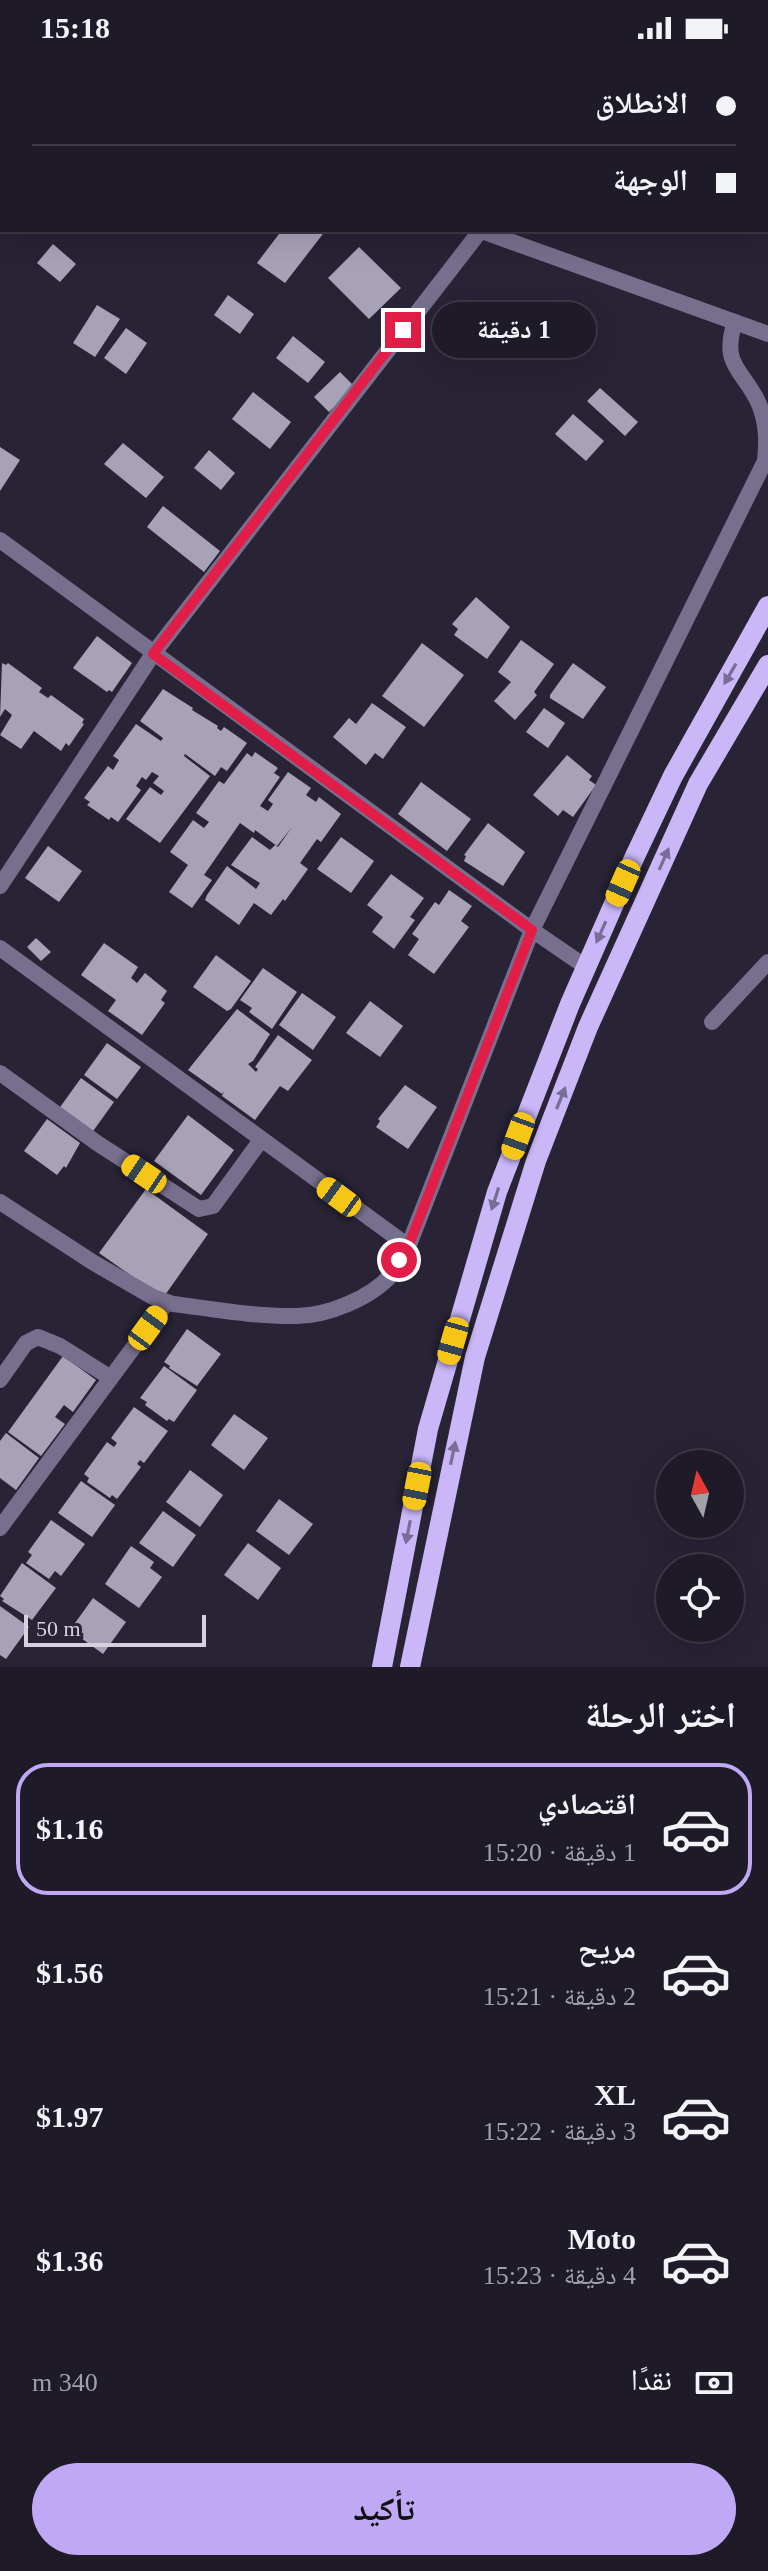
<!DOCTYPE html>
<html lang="ar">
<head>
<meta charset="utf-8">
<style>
	body { margin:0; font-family:"Times New Roman","Noto Naskh Arabic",serif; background:#262330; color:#f1f3f6; direction:rtl; height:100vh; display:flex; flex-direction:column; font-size:30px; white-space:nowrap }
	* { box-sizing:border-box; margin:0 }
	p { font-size:26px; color:#a1a1a8 }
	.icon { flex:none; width:44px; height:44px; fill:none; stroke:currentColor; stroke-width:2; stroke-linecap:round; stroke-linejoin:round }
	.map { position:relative; height:1611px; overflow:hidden; direction:ltr }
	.side { display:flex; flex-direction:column; background:#1e1a28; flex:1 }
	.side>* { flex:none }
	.top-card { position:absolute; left:0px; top:0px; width:768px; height:176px; box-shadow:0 8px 32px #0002,0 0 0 2px #3c3845; direction:rtl; display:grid; align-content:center; height:176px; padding:0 32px; background:#1e1a28 }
	.needle { width:52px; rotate:352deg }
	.tools { position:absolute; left:656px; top:1394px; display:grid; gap:16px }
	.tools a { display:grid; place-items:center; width:88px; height:88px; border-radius:50%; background:#1e1a28; box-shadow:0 8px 32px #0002,0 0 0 2px #3c3845; font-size:40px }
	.scale { position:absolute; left:24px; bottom:20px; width:182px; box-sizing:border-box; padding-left:8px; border:4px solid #d5d1de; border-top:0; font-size:22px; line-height:28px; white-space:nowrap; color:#d5d1de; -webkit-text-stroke:6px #282335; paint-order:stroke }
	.end { position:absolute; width:36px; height:36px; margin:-18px; border:10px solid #e11d48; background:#fff; box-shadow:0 0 0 4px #fff }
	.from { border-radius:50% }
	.bubble { position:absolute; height:56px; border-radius:28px; background:#1e1a28; box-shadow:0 8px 32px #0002,0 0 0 2px #3c3845; font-size:26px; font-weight:700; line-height:56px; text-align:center; direction:rtl }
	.car { position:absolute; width:24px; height:48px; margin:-24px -12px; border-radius:10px; box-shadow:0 0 6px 2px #0007; background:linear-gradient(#f5c518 24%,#345 0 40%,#f5c518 0 76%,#345 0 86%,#f5c518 0) }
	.top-card b { display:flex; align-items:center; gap:28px; height:76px; font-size:30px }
	.top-card b+b { border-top:2px solid #3c3845 }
	.top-card i { width:20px; height:20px; background:#f1f3f6 }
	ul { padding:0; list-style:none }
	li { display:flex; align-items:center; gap:24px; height:132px; margin:0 16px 12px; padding:0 16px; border:4px solid transparent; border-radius:32px }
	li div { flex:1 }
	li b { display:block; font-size:30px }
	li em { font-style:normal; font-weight:700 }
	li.on { border-color:#bfa9f4 }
	li>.icon { width:72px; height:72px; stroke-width:1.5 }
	h2 { padding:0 32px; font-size:36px; line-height:96px }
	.pay { display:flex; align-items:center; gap:20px; height:88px; padding:0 32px; font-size:30px }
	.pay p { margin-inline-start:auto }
	.cta { display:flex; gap:16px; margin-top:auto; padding:16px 32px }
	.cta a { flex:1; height:92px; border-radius:48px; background:#bfa9f4; color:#111; font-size:32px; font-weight:700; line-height:92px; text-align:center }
	.status { display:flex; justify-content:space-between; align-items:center; height:56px; padding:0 40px; background:#1e1a28; direction:ltr }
	.status svg { height:22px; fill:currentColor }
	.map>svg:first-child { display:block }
</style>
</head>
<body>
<div class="status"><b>15:18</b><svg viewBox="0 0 49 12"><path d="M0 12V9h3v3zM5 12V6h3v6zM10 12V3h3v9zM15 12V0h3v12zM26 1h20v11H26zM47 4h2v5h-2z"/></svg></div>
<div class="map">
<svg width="768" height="1611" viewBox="0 0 768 1611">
	<rect width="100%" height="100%" fill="#282335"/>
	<path fill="#a8a2b9" d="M282,174h44l-41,53 -28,-20z
		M53,188l23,20 -16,18 -23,-19z
		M359,191l42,41 -32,31 -41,-41z
		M228,239l26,19 -14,20 -26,-19z
		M97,249l23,14 -25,38 -22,-14z
		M126,272l21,15 -21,31 -22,-16z
		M293,280l32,26 -17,21 -32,-25z
		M340,316l15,15 -26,25 -15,-15z
		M600,332l38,34 -13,14 -38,-35z
		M253,336l38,30 -21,27 -38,-30z
		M573,358l31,27 -18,20 -31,-27z
		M123,387l41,34 -18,21 -42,-34z
		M0,391l20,13 -20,31z
		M209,394l26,23 -14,17 -27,-22z
		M163,450l57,45 -16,21 -57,-45z
		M476,541l34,30 -23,32 -33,-24 4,-6 -6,-5z
		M97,580l35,27 -20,29 -3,-2 -2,2 -34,-24z
		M521,584l33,24 -20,28 3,3 -22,25 -21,-19 17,-19 -13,-10z
		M422,587l42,32 -40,52 -42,-31z
		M2,607l4,2 2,-2 34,25 -3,4 9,6 3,-3 33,24 -2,4 2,1 -15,22 -3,-3 -5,8 -27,-20 -13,18 -21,-14 12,-20 -7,-6 -5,8z
		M573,607l33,24 -23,32 -33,-21v-3z
		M163,633l30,19 -1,2 26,16 -1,2 4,3 3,-4 23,16 -20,28 -6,-4 -6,9 -30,-22 -1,2 26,20 -50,67 -34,-24 24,-32 11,8 3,-4 -11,-8 6,-7 -7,-4 -6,8 -4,-3 -6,9 5,4 -23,32 -7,-5 -2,3 -22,-15 3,-3 -6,-4 24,-32 5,4 6,-10 -6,-4 23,-32 25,17 2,-3 -23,-17z
		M372,647l34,24 -23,32 -8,-6 -9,12 -33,-28 16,-19 7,6z
		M544,652l21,15 -17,25 -22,-16z
		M255,696l23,16 -4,5 6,4 -20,29 8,5 5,-7 -5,-4 20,-28 23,16 -5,7 10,7 3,-5 22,17 -20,28 -4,-3 -17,24 8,6 -23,32 -2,-2 -12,16 -17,-12 -15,22 -34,-25 2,-5 20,-29 29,23 4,-6 -29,-18 21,-28 18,13 5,-5 3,2 14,-20 -15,19 -22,-16 -1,3 -14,-10 -36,52 8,5 -20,28 -23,-16 19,-27 -18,-13 23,-32 11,8 5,-6 -13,-9 23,-32 5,3 23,-31 5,4z
		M567,699l25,21 -3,4 7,5 -23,32 -10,-7 -5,6 -25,-21z
		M421,726l50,37 -24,32 -49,-37z
		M488,767l37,29 -22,34 -39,-25 2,-5 -2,-1z
		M341,781l33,24 -23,32 -34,-24z
		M48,790l34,25 -23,31 -34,-24z
		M391,818l33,24 -14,19 5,3 -21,29 -22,-17 11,-15 -16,-12z
		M449,834l23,16 -11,15 8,6 -35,47 -26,-19 11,-16 -7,-5 23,-32 4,3z
		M36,882l15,14 -10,9 -14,-14z
		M104,887l34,24 -7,11 6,5 8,-10 22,18 -6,9 4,3 -23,32 -34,-24 8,-11 -35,-25z
		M216,899l35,26 -20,28 -4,2 -34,-24z
		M263,912l34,24 -25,37 -23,-17 3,-4 -12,-8z
		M302,937l34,24 -23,33 -34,-25z
		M370,945l33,25 -23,31 -34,-24z
		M237,953l33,25 -17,27 -5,3 8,8 2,-3 -3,-2 23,-32 34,25 -24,31 -8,-5 -25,34 -33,-24 2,-5 -2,3 -34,-24z
		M107,987l34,24 -24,32 -33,-24z
		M81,1022l33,24 -23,32 -33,-24z
		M405,1029l32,22 -29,42 -32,-22 4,-6 -2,-2z
		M188,1059l46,35 -33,45 -47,-34z
		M47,1063l33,24 -14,25 -2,-2 -7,9 -33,-24z
		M146,1133l62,45 -45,64 -64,-45z
		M187,1273l34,25 -24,32 -28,-18 1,-2 -6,-4z
		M63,1300l33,24 -23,32 -9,-7 -9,12 10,7 -24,32 -33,-24z
		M164,1310l33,24 -23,32 -5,-3 -2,2 -22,-16 2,-3 -7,-4z
		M134,1351l34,24 -24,32 -4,-3 -3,4 4,3 -24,32 -5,-4 -2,3 -23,-16 2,-4 -5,-4 23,-32 7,5 3,-4 -6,-5z
		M234,1358l34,24 -24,32 -33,-25z
		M6,1377l33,25 -23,32 -16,-12v-37z
		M190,1414l33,25 -23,32 -34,-25z
		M81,1425l34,24 -23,32 -34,-24z
		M279,1443l34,25 -24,31 -33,-24z
		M163,1455l33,24 -23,32 -34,-24z
		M51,1464l34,24 -24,32 -6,-5 -6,8 -23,-16 6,-8 -4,-3z
		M248,1487l33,25 -23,32 -34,-25z
		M131,1490l23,16 -4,6 12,9 -23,31 -34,-24z
		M22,1507l34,25 -24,32 -30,-19 2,-2 -4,-3z
		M93,1542l33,24 -23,32 -33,-24z
		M0,1550l29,21 -23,32 -6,-4z"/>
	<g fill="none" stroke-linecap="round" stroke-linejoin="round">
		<path stroke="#776f8e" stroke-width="16" d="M207,0l6,2
			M330,2l1,-2
			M531,2l2,-2
			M673,2l1,-2
			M0,484l532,390 54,37
			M0,830l153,-232 328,-424
			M0,892l408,298
			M712,966l56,-60
			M0,1017l97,70 102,66 14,-3 48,-66
			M0,1146l94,61 59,34 20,7c39,5 84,13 123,12 31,0 75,-18 95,-41 7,-9 13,-22 19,-33l122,-312 233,-469c2,-21 2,-37 -6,-57 -15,-34 -39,-38 -24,-82
			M0,1324l26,-37 12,-6 22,9 51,32
			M0,1472l167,-226"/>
		<path stroke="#776f8e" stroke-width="16" d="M1,0l6,2
			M479,174l289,104"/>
		<path stroke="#c9b7f8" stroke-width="20" d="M382,1611l46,-238 69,-237 73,-188 65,-148 38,-80 95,-170
			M410,1611l65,-310 61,-196 52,-134 110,-243 70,-119"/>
	</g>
	<defs><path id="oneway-solid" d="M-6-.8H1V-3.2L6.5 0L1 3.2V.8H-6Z" transform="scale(2)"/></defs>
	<g fill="#786d96">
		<use href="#oneway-solid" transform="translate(730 618) rotate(120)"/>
		<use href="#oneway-solid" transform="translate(664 803) rotate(-66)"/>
		<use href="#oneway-solid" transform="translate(601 876) rotate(114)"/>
		<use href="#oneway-solid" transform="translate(561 1042) rotate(-68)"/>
		<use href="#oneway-solid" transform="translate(495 1143) rotate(108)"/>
		<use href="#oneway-solid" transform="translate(453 1397) rotate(-78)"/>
		<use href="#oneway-solid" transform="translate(408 1476) rotate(101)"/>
	</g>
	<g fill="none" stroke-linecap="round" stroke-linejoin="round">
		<path stroke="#e11d48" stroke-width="10" d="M399,1204l11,-18 122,-312 -379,-276 250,-324"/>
	</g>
</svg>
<div class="tools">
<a><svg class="needle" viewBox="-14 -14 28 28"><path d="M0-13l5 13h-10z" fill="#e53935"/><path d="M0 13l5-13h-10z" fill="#a1a1a8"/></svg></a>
<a><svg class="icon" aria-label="locate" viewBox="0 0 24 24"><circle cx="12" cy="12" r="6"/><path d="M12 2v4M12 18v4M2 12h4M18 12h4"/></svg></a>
</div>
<div class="scale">50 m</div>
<i class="end from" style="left:399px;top:1204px"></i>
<i class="end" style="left:403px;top:274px"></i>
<div class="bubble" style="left:432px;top:246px;width:164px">1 دقيقة</div>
<i class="car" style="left:623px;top:827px;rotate:204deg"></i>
<i class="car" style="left:518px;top:1080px;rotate:200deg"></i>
<i class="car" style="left:144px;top:1118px;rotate:304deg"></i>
<i class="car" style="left:339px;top:1141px;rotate:306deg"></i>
<i class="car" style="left:148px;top:1272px;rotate:36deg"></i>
<i class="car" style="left:453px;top:1285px;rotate:196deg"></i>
<i class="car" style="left:417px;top:1430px;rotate:191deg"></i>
<div class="top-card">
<b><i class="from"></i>الانطلاق</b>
<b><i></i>الوجهة</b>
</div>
</div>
<section class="side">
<h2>اختر الرحلة</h2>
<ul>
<li class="on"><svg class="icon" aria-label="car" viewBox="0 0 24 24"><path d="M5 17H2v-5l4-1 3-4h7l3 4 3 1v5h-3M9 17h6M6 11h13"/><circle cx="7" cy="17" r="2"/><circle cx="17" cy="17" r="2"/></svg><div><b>اقتصادي</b><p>1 دقيقة · 15:20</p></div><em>$1.16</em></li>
<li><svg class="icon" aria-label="car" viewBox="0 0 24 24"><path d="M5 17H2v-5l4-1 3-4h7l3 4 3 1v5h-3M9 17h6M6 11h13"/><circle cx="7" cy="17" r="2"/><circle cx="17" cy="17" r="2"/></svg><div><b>مريح</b><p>2 دقيقة · 15:21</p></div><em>$1.56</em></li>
<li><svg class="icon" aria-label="car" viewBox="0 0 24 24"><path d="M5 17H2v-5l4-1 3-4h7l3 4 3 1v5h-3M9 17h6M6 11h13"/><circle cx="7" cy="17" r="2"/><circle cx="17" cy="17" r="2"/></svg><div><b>XL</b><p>3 دقيقة · 15:22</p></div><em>$1.97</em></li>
<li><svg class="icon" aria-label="car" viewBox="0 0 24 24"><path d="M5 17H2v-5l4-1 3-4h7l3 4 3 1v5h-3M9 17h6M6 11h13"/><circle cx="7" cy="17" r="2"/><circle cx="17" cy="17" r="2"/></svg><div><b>Moto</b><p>4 دقيقة · 15:23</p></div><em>$1.36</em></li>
</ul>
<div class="pay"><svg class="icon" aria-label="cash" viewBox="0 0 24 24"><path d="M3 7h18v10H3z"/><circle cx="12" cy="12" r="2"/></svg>نقدًا<p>340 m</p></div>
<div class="cta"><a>تأكيد</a></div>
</section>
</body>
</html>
